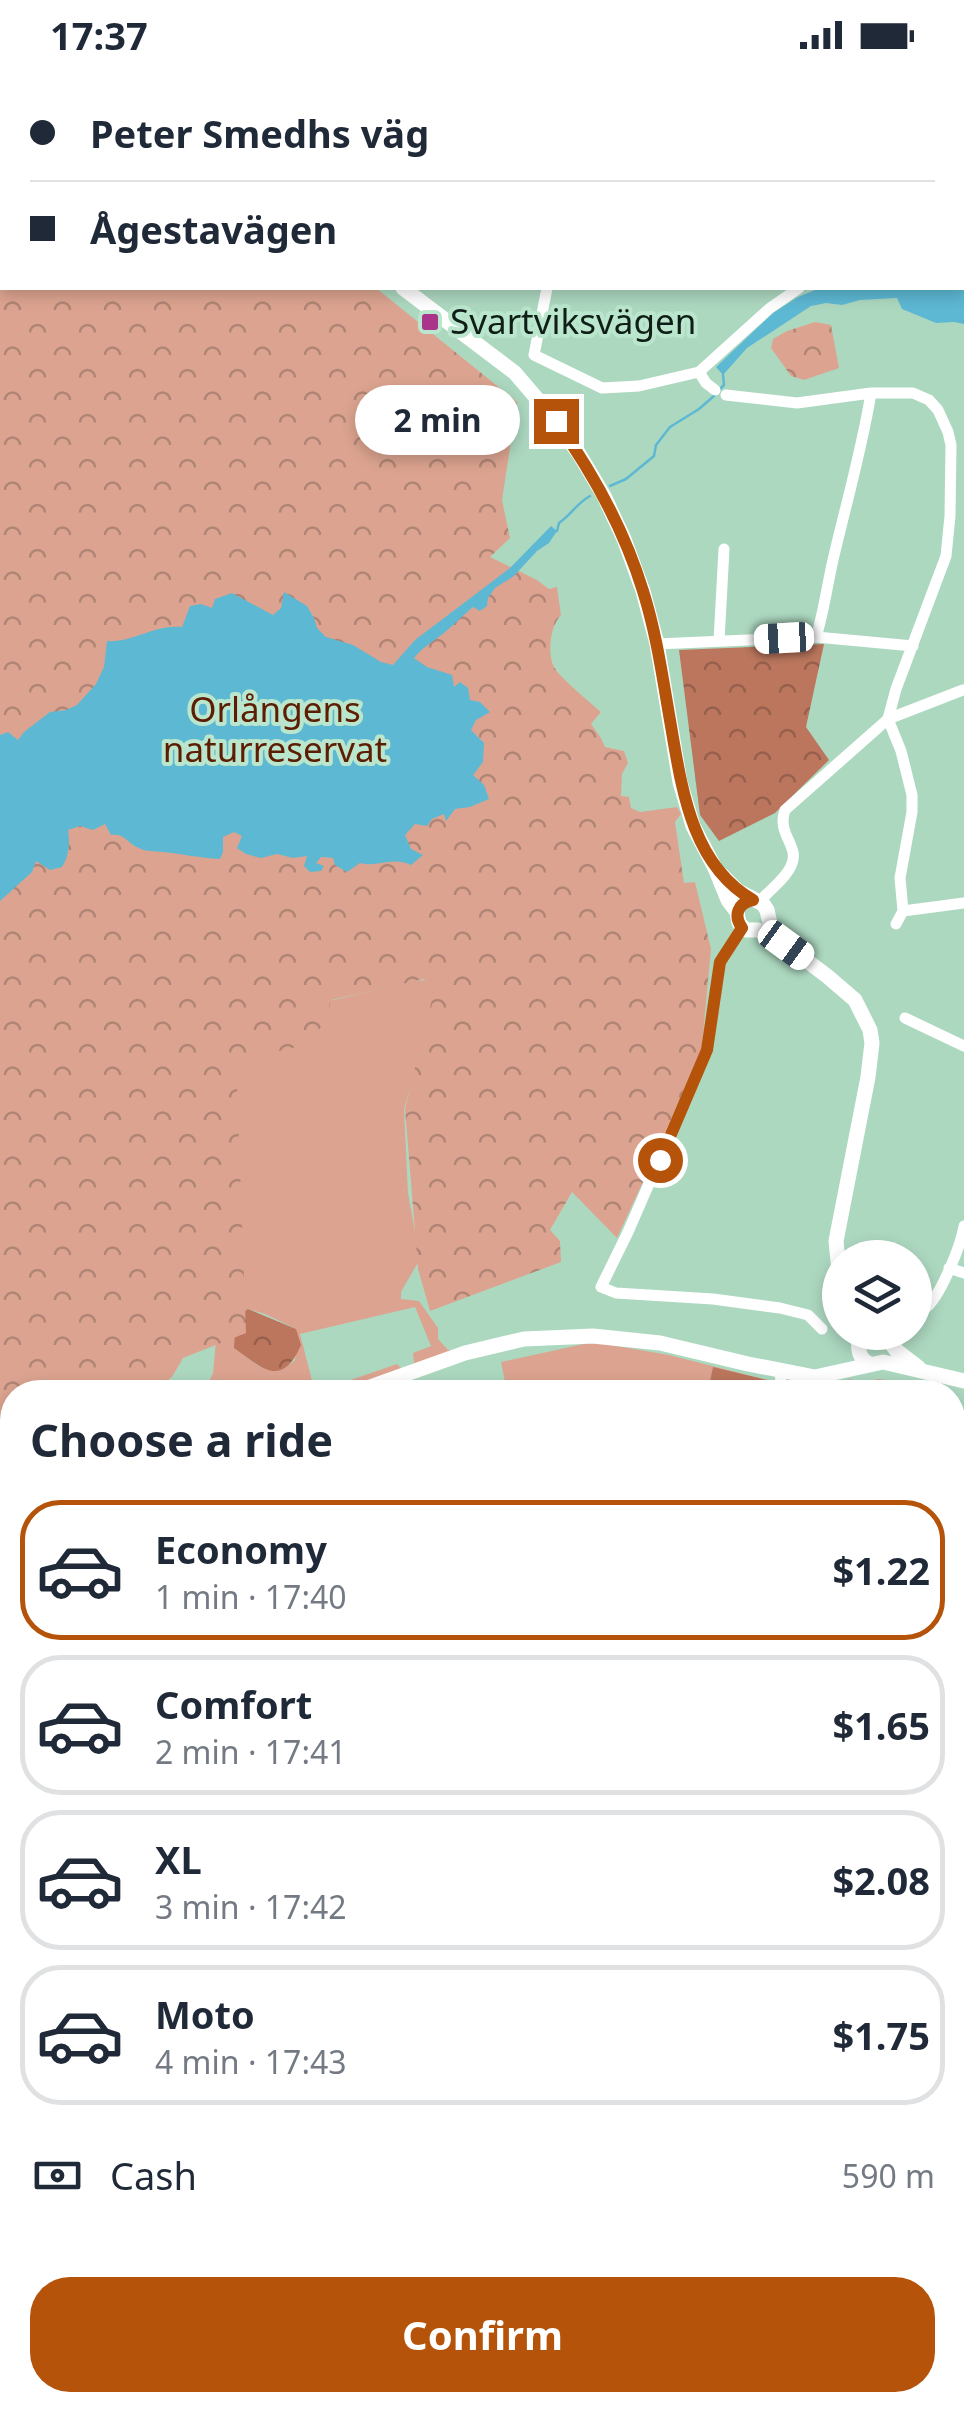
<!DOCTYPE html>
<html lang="en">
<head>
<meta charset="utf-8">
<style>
	body { margin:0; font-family:"Noto Sans",sans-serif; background:#f6f6f7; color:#1f2937; height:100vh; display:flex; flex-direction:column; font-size:38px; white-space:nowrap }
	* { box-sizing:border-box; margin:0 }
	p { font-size:32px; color:#747a83 }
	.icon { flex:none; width:55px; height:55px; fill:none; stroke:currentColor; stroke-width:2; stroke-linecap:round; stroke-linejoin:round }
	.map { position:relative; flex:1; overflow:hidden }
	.side { position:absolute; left:0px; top:1310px; width:965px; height:1032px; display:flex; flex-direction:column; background:#fff; border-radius:40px 40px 0 0; box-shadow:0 5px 15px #0003 }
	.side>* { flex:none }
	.guide { position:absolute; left:0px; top:0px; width:965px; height:220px; box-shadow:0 5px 15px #0003; display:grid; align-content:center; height:220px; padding:0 30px; background:#fff }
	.tools { position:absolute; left:822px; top:1170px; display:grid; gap:20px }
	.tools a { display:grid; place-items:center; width:110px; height:110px; border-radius:50%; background:#fff; box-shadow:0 5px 15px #0003; font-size:50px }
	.end { position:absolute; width:45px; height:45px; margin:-22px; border:12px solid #b45309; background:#fff; box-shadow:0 0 0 5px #fff }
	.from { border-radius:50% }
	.bubble { position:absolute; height:70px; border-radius:35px; background:#fff; box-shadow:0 5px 15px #0003; font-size:32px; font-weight:700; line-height:70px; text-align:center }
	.car { position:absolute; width:30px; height:60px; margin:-30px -15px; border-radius:12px; box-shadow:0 0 8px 2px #0007; background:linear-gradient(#fff 24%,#345 0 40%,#fff 0 76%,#345 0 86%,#fff 0) }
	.guide b { display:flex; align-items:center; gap:35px; height:95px; font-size:38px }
	.guide b+b { border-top:2px solid #e0e1e3 }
	.guide i { width:25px; height:25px; background:#1f2937 }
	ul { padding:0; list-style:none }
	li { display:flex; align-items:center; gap:30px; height:140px; margin:0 20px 15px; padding:0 10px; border:5px solid #e0e1e3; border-radius:40px }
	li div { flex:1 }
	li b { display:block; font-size:38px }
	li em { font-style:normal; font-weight:700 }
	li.selected { border-color:#b45309 }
	li>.icon { width:90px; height:90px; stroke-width:1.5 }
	h2 { padding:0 30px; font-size:45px; line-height:120px }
	.pay { display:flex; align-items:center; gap:25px; height:110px; padding:0 30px; font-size:38px }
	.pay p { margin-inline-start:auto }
	.cta { display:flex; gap:20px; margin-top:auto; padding:20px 30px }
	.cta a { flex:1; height:115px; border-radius:40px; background:#b45309; color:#fff; font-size:40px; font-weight:700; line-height:115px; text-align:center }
	.status { display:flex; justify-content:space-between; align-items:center; height:70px; padding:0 50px; background:#fff; direction:ltr }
	.status svg { height:28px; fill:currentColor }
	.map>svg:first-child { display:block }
</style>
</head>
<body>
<div class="status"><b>17:37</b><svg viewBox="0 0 49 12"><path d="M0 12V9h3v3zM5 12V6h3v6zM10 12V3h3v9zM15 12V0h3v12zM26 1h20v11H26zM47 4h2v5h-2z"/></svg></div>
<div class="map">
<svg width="964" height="2341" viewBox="0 0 964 2341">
	<defs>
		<pattern id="forest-crowns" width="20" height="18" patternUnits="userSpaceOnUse" patternTransform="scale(2.5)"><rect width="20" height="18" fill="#bb765d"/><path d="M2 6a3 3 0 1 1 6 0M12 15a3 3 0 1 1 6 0" fill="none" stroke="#96604c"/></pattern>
		<pattern id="park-crowns" width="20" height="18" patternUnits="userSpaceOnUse" patternTransform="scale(2.5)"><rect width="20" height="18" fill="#dca490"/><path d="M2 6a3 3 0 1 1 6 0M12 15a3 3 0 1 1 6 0" fill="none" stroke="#b18575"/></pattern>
	</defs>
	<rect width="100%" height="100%" fill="#add8c0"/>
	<path fill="#dca490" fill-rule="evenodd" d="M428,910l5,5 3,18 -32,106 4,84 12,66 -19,33v7l18,2 19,27v11l10,11 17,3 -109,39h-40l81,-28 5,5 12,-6 -1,-10 18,-7 -16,-39 -115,27 15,58h-99l-9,-6 6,-13 3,-32 -216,-346 334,5 77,-19zM248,1239l17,5 31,15 -1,31c-24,23 -40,3 -61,-13z
		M593,1272l76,13 110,28 1,9h-273l-6,-30z
		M851,1309l5,5 22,-5 17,2 8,11h-115l-3,-3 2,-7 32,4z
		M952,1417l12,15v125l-11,-6z
		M12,1623v377l-3,1 -2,8 5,9v243h-12v-355l2,-4 -2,-5v-265z
		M952,1949h2l1,38 9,-1v62l-11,8z
		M143,2330h594v11h-584z"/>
	<path fill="url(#forest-crowns)" d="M824,574l-18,83 23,33 -54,53 -56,28 -19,-26 -21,-165z
		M248,1239l48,20 5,16c-19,44 -39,23 -67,3 1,-15 1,-31 14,-39z
		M713,1297l54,13 2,12h-58l-2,-6z
		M953,1551l11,6v429l-9,1 -1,-37 -1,-1z
		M0,1712l12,12v55l-12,2z
		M964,2048v74l-11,-1v-65z
		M12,2309v21h131l10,11h-153v-29z"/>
	<path fill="url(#park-crowns)" d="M0,0h103l3,2h-104v216h374l141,114 -15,98 8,38 -20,19 47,23 12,9 8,-2 4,28c-11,11 -14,39 -7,52 6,11 37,36 47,45l-10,12 10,14 4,9 19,4 4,12 -6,11 -1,22 8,1 2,11 9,4 37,-5 4,7 -6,8 9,61 11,-1 16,67 -10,107 -84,182 -45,-46 -22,38 10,11 1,21 -131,49 -12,-42 -13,-160 29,-118 -10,-12 -93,21c-12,56 -48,49 -95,57l10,276 -63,25 -11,19 -19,15h-141v43l-12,8z
		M815,252l16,3 8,43 -35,12 -13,-4 -20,-28 2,-9 14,-8z"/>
	<path fill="#5db8d3" d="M964,25v229l-10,-2 -18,1 -34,-14 -5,-11 -37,2 -18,5 -16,-2 -15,3 -64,42 -24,27 -7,-8 57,-54 25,-16 22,-9h142z
		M551,456l6,5 -8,12 -12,8 -23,25 -19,12 -7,10 -1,8 -7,5 -7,-4c-11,9 -22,21 -33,29 -9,7 -18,12 -26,22l13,9 25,8 2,12 6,-5 8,6 2,12 10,2 10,10 -14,8 -5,10 13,13 -1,19 -10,13 11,10 5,14 -19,8 -15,2 -9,12 -2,-7 -12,5 -5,7 -12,-2 -10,11 6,14 12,6 -12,10c-20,-9 -32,3 -51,-2l-13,9 -12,-7 -2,-7 -12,-1 -5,6 8,3 -3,5 -11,1 -6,-6 3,-10 -14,2 -16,-4 -16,4 -15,-4 -9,-6 5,-12 -8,-4 -11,5v15l-3,7c-20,-1 -38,-5 -57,-7 -8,-1 -17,0 -24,-4 -13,-5 -13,-15 -28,-13l-6,-11 -12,6 -13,-4 -12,4c2,13 1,26 -6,37l-12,3 -14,-9 -4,11 -32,29v-166l8,-3 10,8 6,-8 26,-20 16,-2 11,-5 19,-21 8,-17 3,-26c25,2 48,-17 75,-14l8,-21 11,-2 11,4 3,-9 17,-6 41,22 8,-7 3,-16 23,14 7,12 3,10 9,9 27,8 28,17 12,3 22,-25 95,-72z
		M953,2121l11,1v219h-199l-1,-11h188z"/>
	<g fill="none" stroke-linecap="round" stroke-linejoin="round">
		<path stroke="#5db8d3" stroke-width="2.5" d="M720,319l4,-4 -1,-10
			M610,416l16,-7 28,-23 2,-11 14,-18 29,-18 16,-14
			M557,461l2,-8c12,-8 18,-20 31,-27"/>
		<path stroke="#fff" stroke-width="11" d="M787,0l1,2
			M436,2l1,-2
			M664,2l4,-2
			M936,2v-2
			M534,285l68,33 37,-2 60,-14 71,-64 29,-20
			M534,285l13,-67
			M699,302l7,11 9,7
			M726,325l71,8 74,-10h42l16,7 9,10 10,22 3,13 -1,71 -4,40 -50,133 -8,30 13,32 11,44v17l-12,66 3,33 -7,13
			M816,567c8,-26 11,-51 17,-77 13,-56 29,-111 38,-167
			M719,571l5,-92
			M657,574l159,-7 97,9
			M763,834v-6c9,-10 23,-20 28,-32 10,-20 -15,-31 -6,-56l103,-91 75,-29
			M903,841l61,-8
			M742,858l-22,34 -13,88 -79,182 -27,55 15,6 97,6 67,9 28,7 14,14
			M905,948l59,28
			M949,1198l15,5
			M915,1245c1,0 13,-8 13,-9 14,-14 33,-61 36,-80
			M780,1322l1,-21
			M952,1380l12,20
			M952,1417l12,15
			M952,1791l12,-83
			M737,2330v11"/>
		<path stroke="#fff" stroke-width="15" d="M131,0l3,2
			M403,218l112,85 41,48 23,33 25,42 20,43 19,52 14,53 23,138 13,44 22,42 13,32 9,12 2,11 7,7h12
			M722,805l16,16 25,13 4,6 4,18 15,17 41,31 28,24 15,30 2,13 -4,34 -32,164 4,40
			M858,1262c1,14 -2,26 12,32
			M877,1262l9,5 11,14 22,17
			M356,1322l109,-39 59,-14 69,-3 67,7 88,21 67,13 68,-15 81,19
			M0,1480l12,-5"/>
	</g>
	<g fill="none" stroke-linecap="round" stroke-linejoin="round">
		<path stroke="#b45309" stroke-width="12" d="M556,351c37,52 68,108 87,170 14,44 20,90 28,135 11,64 21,139 82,174 -15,3 -20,15 -11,28l-22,34 -13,88 -47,110"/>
	</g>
	<rect fill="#ab348b" stroke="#bae6cd" stroke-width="4" x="420" y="242" width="20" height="20" rx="5"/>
	<g text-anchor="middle" stroke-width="8" stroke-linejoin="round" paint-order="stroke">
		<g font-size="35" fill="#0f1f17" stroke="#bae6cd" text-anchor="start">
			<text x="450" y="264">Svartviksvägen</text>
		</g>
		<g font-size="35" fill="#5c1d02" stroke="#bae6cd">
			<text x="275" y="652">Orlångens<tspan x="275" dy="40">naturreservat</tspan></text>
		</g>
	</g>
</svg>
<div class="tools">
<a><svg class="icon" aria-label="layers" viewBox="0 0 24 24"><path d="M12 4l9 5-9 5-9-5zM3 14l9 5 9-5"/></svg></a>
</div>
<i class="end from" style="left:660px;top:1090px"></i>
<i class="end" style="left:556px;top:351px"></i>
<div class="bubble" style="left:355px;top:315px;width:165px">2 min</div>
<i class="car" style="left:784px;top:568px;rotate:267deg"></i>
<i class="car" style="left:786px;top:875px;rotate:126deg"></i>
<div class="guide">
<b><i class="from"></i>Peter Smedhs väg</b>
<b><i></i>Ågestavägen</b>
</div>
<section class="side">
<h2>Choose a ride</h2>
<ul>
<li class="selected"><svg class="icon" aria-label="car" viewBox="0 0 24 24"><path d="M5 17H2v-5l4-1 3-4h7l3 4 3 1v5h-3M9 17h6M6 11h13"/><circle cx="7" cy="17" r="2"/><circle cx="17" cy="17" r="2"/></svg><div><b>Economy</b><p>1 min · 17:40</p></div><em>$1.22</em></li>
<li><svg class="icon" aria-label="car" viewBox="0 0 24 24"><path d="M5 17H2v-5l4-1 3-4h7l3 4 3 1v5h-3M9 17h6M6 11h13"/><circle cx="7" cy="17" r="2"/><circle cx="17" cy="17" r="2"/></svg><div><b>Comfort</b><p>2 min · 17:41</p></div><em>$1.65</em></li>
<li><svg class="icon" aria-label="car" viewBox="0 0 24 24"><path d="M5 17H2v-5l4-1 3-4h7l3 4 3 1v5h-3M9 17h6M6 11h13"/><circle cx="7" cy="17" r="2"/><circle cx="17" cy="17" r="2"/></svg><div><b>XL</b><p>3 min · 17:42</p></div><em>$2.08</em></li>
<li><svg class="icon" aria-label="car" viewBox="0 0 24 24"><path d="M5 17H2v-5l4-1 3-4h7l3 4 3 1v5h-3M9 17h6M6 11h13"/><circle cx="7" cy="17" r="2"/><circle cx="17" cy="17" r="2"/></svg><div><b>Moto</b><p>4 min · 17:43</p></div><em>$1.75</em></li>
</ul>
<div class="pay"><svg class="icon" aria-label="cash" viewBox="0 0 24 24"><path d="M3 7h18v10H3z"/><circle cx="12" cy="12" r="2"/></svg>Cash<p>590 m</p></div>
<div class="cta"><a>Confirm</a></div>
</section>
</div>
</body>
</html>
